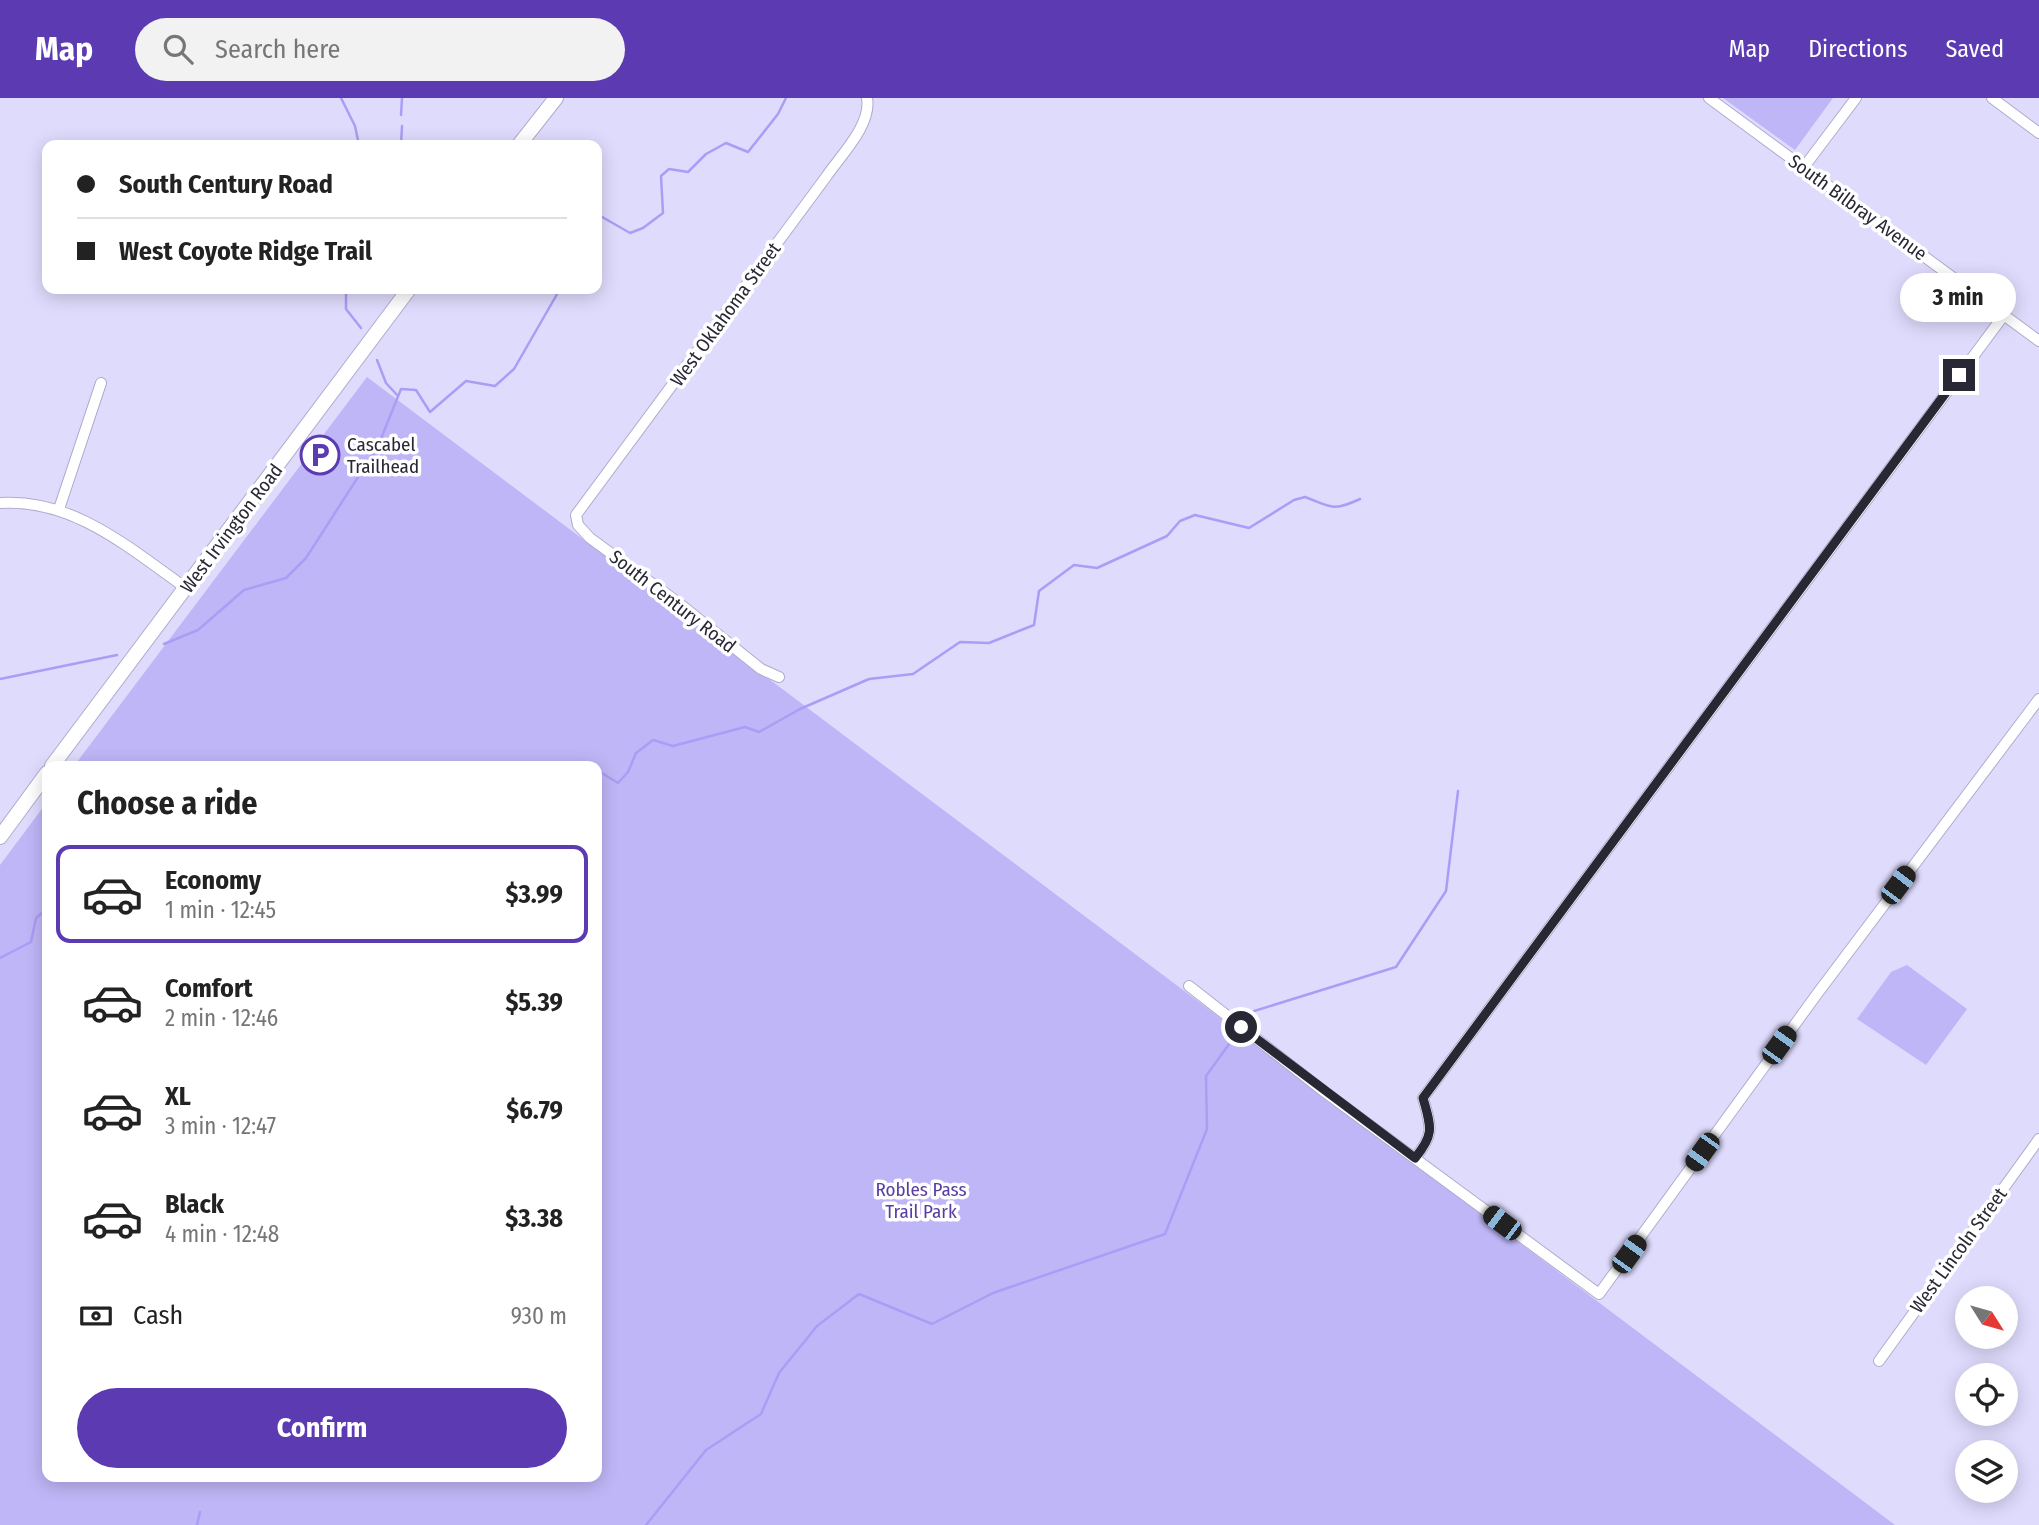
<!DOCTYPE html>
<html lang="en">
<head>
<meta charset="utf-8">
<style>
	body { margin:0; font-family:"Fira Sans Condensed",sans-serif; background:#f2f2f2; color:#222; height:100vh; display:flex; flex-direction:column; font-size:26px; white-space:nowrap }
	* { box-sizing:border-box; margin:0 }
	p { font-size:23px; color:#767676 }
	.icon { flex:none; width:38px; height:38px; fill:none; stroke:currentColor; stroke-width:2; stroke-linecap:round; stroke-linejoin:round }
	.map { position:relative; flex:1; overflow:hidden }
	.details { position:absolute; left:42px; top:663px; width:560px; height:721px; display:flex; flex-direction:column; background:#fff; border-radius:14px; box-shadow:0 4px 18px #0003 }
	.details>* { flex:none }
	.banner { position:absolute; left:42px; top:42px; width:560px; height:154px; border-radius:14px; box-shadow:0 4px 18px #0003; display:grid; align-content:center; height:154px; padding:0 35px; background:#fff }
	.needle { width:46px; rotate:127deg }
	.fabs { position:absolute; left:1955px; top:1188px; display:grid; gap:14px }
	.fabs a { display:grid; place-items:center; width:63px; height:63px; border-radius:50%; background:#fff; box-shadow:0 4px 18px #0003; font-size:35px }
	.end { position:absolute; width:32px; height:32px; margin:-16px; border:9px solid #282734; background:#fff; box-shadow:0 0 0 4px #fff }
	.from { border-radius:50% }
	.bubble { position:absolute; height:49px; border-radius:24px; background:#fff; box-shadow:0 4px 18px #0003; font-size:23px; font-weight:700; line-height:49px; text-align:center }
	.car { position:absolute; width:21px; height:42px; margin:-21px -10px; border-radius:9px; box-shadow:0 0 5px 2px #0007; background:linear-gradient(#222 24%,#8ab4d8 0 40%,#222 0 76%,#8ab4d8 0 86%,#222 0) }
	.banner b { display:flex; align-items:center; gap:24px; height:66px; font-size:26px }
	.banner b+b { border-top:2px solid #e0e0e0 }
	.banner i { width:18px; height:18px; background:#222 }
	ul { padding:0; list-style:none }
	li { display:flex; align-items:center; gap:21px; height:98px; margin:0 14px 10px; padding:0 21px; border:4px solid transparent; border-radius:14px }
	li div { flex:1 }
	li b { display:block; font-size:26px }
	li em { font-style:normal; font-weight:700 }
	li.active { border-color:#5b3ab2 }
	li>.icon { width:63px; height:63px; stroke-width:1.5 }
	h2 { padding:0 35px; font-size:32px; line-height:84px }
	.pay { display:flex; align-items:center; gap:18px; height:77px; padding:0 35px; font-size:26px }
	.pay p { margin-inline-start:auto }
	.primary-button { display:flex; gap:14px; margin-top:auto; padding:14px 35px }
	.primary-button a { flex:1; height:80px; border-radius:42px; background:#5b3ab2; color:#fff; font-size:28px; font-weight:700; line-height:80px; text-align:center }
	header { display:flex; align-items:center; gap:42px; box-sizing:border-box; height:98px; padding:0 35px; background:#5b3ab2; color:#fff }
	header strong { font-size:33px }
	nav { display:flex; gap:38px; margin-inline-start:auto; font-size:24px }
	.search { width:490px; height:63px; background:#f2f2f2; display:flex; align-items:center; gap:18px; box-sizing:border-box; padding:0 24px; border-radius:38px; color:#767676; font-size:26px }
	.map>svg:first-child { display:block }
</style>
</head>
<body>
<header>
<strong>Map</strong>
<div class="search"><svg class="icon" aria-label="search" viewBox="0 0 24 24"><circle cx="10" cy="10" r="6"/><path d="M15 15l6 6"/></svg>Search here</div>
<nav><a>Map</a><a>Directions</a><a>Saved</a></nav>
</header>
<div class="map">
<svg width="2039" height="1427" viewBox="0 0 2039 1427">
	<rect width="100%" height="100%" fill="#dfdbfd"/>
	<path fill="#bfb6f7" d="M1723,0h110l-38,52z
		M367,279l1528,1148h-1895v-660l47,-63v675h550v-711h-523z
		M1907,867l60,44 -41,56 -69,-46 34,-47z"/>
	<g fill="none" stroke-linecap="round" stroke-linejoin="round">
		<path stroke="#ab9df5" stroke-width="2.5" d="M341,0l14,28 4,19
			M401,17l1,-17
			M401,47l1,-19
			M597,116l33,19 13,-5 20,-15 -2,-37 8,-7 19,3 18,-18 20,-11 22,9 30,-38 8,-16
			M346,191v20l15,19
			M377,262l9,23 12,13
			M164,546l34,-14 46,-40 42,-12 20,-20 72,-112 23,-57 15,1 14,22 36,-31 29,5 19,-17 46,-80
			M0,581l117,-24
			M597,672l21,13 10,-11 8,-19 17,-13 20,6 72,-19 14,5 41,-23 69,-30 44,-5 47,-32 29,1 45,-18 5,-34 35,-26 23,3 70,-32 13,-15 15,-6 54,13 45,-28 11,-3c27,10 27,15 55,2
			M0,860l31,-16 5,-24 11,-9
			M1243,925l8,-11 145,-45 50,-76 12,-100
			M197,1427l3,-13
			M646,1427l60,-75 55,-36 18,-41 38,-47 42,-32 73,30 61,-31 172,-59 42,-105 -1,-53 34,-47"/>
		<defs>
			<path id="minor" d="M1709,0l330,243
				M1992,0l47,35
				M1804,69l52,-69
				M0,405c73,-5 129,45 186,85
				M59,411l42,-126
				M779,579l-18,-8 -85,-68 -86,-63 -12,-13 -2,-10 250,-338c14,-21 46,-52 41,-79
				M1189,888l137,107 273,201 218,-300 222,-295
				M1415,1060c20,-24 16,-31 8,-60l581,-783
				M1879,1263l160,-222"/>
			<path id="major" d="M519,47l37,-47
				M52,668l357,-477
				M0,739l47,-64"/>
		</defs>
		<use href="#minor" stroke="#afaccc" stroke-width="12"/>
		<use href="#major" stroke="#afaccc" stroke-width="16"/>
		<use href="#minor" stroke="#fff" stroke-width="10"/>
		<use href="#major" stroke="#fff" stroke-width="14"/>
	</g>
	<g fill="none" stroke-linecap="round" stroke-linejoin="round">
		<path stroke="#282734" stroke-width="9" d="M1241,929l174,131c20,-24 16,-31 8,-60l536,-723"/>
	</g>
	<defs>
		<symbol id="parking-ring" viewBox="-11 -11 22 22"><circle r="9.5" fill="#fff" stroke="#5b3ab2" stroke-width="1.5"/><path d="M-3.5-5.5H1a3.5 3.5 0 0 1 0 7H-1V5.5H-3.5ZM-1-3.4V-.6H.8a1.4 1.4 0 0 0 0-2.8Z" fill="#5b3ab2"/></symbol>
	</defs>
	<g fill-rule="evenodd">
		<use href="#parking-ring" x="298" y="335" width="44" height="44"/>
	</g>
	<g text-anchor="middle" stroke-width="7" stroke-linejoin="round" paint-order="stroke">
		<g font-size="19" fill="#282734" stroke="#fff">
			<text transform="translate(1858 109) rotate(36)" y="7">South Bilbray Avenue</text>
			<text transform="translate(725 216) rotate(-54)" y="7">West Oklahoma Street</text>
			<text transform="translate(231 430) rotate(-53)" y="7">West Irvington Road</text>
			<text transform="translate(673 503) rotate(38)" y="7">South Century Road</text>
			<text transform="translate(1958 1152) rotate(-54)" y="7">West Lincoln Street</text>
		</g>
		<g font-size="19" fill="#282734" stroke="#fff" text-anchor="start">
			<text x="347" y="353">Cascabel<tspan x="347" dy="22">Trailhead</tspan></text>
		</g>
		<g font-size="19" fill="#583ea3" stroke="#fff">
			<text x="921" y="1098">Robles Pass<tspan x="921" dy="22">Trail Park</tspan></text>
		</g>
	</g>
</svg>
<div class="fabs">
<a><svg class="needle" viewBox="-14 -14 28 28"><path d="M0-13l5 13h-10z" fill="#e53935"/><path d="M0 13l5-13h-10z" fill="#767676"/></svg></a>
<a><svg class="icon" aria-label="locate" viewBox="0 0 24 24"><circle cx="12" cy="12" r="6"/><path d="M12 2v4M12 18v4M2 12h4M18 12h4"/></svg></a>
<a><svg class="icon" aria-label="layers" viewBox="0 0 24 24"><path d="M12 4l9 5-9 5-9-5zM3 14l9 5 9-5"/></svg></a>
</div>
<i class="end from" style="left:1241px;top:929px"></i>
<i class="end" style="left:1959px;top:277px"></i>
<div class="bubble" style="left:1900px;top:175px;width:116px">3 min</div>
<i class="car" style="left:1898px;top:787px;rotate:37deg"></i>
<i class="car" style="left:1779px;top:947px;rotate:36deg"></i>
<i class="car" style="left:1702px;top:1054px;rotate:216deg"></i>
<i class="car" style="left:1502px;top:1125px;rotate:307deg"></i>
<i class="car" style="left:1629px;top:1156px;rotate:36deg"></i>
<div class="banner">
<b><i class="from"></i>South Century Road</b>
<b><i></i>West Coyote Ridge Trail</b>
</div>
<section class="details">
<h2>Choose a ride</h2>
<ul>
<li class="active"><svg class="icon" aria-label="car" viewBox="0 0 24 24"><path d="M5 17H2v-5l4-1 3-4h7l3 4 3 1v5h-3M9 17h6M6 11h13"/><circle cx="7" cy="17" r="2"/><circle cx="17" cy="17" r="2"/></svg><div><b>Economy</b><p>1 min · 12:45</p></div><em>$3.99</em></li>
<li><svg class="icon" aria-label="car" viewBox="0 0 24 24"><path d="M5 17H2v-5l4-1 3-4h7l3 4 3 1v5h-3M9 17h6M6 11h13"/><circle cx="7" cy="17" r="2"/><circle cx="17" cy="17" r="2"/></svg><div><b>Comfort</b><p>2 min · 12:46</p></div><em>$5.39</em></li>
<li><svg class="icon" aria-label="car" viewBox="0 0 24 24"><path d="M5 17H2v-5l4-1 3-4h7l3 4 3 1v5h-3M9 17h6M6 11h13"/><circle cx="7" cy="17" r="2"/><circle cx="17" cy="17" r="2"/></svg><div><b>XL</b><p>3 min · 12:47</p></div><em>$6.79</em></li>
<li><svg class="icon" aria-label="car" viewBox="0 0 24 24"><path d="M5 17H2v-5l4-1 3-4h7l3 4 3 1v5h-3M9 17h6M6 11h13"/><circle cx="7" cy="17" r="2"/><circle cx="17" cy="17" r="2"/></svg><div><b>Black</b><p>4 min · 12:48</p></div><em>$3.38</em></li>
</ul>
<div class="pay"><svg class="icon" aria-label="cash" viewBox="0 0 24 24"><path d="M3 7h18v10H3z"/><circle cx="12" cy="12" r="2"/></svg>Cash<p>930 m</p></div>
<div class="primary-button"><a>Confirm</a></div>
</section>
</div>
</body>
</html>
